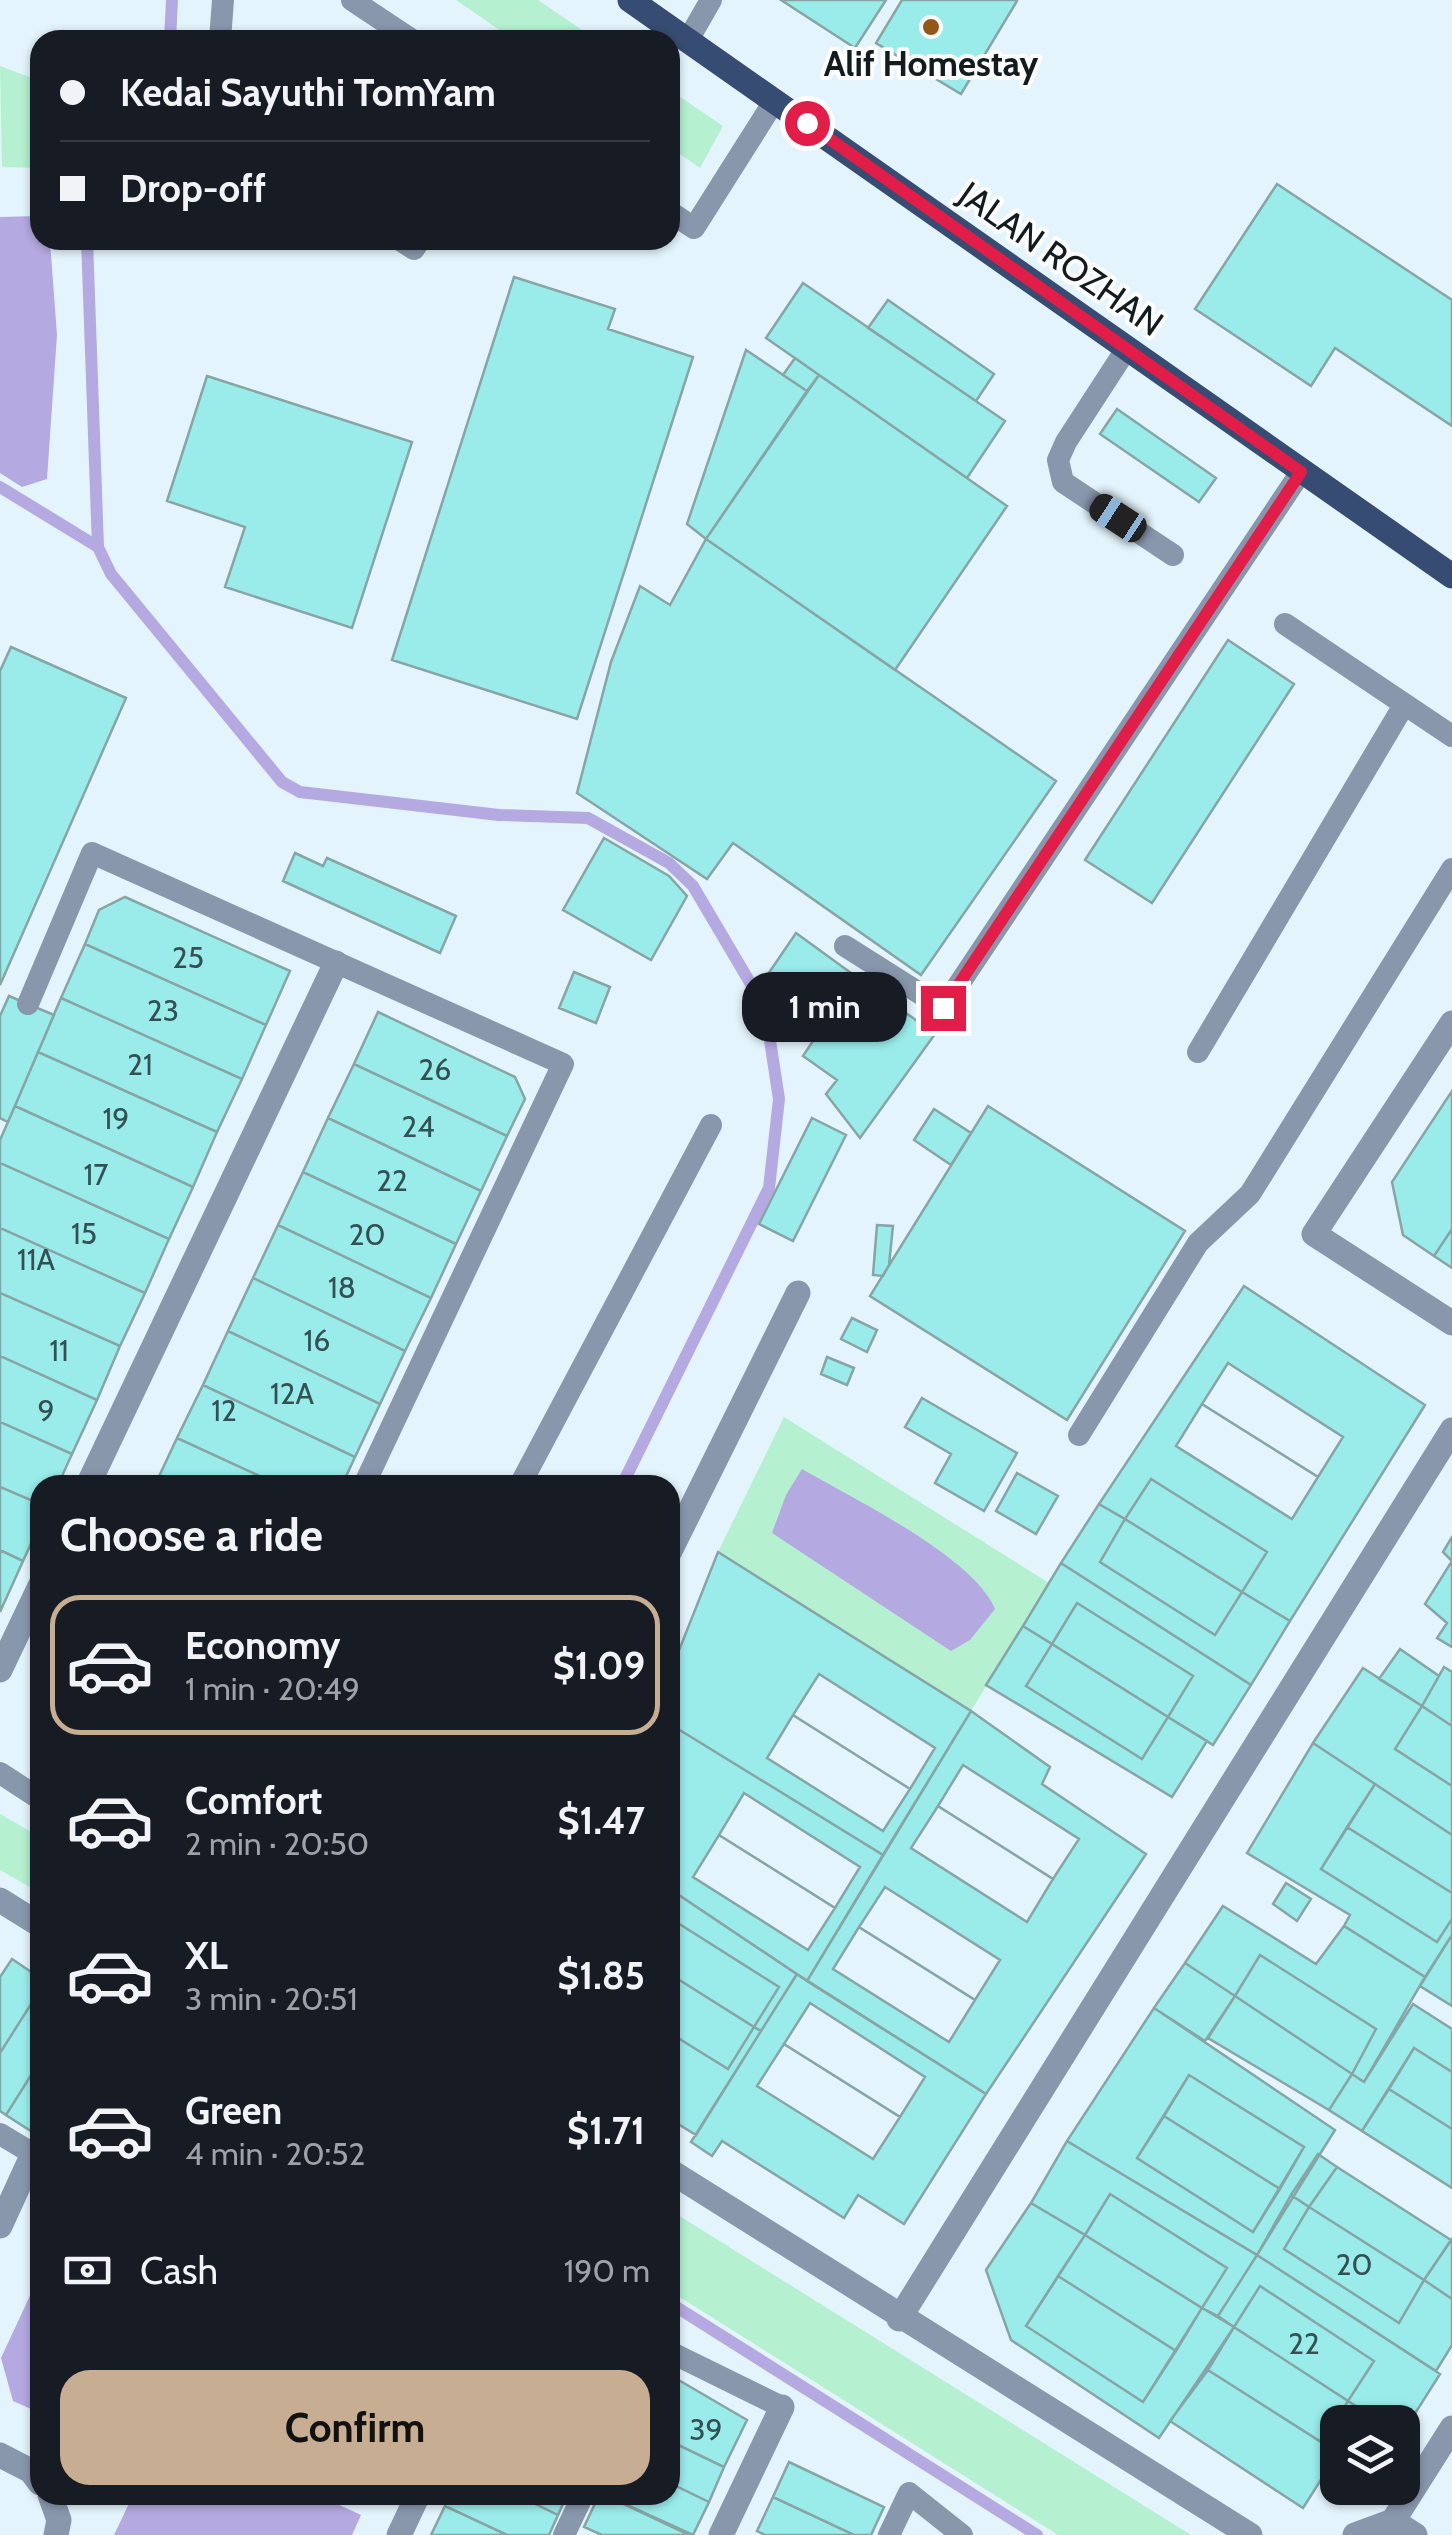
<!DOCTYPE html>
<html lang="en">
<head>
<meta charset="utf-8">
<style>
	body { margin:0; font-family:Cabin,sans-serif; background:#20242c; color:#f1f3f6; height:100vh; display:flex; flex-direction:column; font-size:38px; white-space:nowrap }
	* { box-sizing:border-box; margin:0 }
	p { font-size:32px; color:#9ea1a6 }
	.icon { flex:none; width:55px; height:55px; fill:none; stroke:currentColor; stroke-width:2; stroke-linecap:round; stroke-linejoin:round }
	.map { position:relative; flex:1; overflow:hidden }
	.sheet { position:absolute; left:30px; top:1475px; width:650px; height:1030px; display:flex; flex-direction:column; background:#171b24; border-radius:30px; box-shadow:0 2px 8px #0004 }
	.sheet>* { flex:none }
	.top-card { position:absolute; left:30px; top:30px; width:650px; height:220px; border-radius:30px; box-shadow:0 2px 8px #0004; display:grid; align-content:center; height:220px; padding:0 30px; background:#171b24 }
	.buttons { position:absolute; left:1320px; top:2405px; display:grid; gap:20px }
	.buttons a { display:grid; place-items:center; width:100px; height:100px; border-radius:20px; background:#171b24; box-shadow:0 2px 8px #0004; font-size:50px }
	.end { position:absolute; width:45px; height:45px; margin:-22px; border:12px solid #e11d48; background:#fff; box-shadow:0 0 0 5px #fff }
	.from { border-radius:50% }
	.bubble { position:absolute; height:70px; border-radius:30px; background:#171b24; box-shadow:0 2px 8px #0004; font-size:32px; font-weight:700; line-height:70px; text-align:center }
	.car { position:absolute; width:30px; height:60px; margin:-30px -15px; border-radius:12px; box-shadow:0 0 8px 2px #0007; background:linear-gradient(#222 24%,#8ab4d8 0 40%,#222 0 76%,#8ab4d8 0 86%,#222 0) }
	.top-card b { display:flex; align-items:center; gap:35px; height:95px; font-size:38px }
	.top-card b+b { border-top:2px solid #363941 }
	.top-card i { width:25px; height:25px; background:#f1f3f6 }
	ul { padding:0; list-style:none }
	li { display:flex; align-items:center; gap:30px; height:140px; margin:0 20px 15px; padding:0 10px; border:5px solid transparent; border-radius:30px }
	li div { flex:1 }
	li b { display:block; font-size:38px }
	li em { font-style:normal; font-weight:700 }
	li.active { border-color:#c7ad92 }
	li>.icon { width:90px; height:90px; stroke-width:1.5 }
	h2 { padding:0 30px; font-size:45px; line-height:120px }
	.pay { display:flex; align-items:center; gap:25px; height:110px; padding:0 30px; font-size:38px }
	.pay p { margin-inline-start:auto }
	.primary-button { display:flex; gap:20px; margin-top:auto; padding:20px 30px }
	.primary-button a { flex:1; height:115px; border-radius:30px; background:#c7ad92; color:#111; font-size:40px; font-weight:700; line-height:115px; text-align:center }
	.map>svg:first-child { display:block }
</style>
</head>
<body>
<div class="map">
<svg width="1452" height="2535" viewBox="0 0 1452 2535">
	<rect width="100%" height="100%" fill="#e4f4fc"/>
	<path fill="#b5f0d1" d="M456,0h82l59,40h-83z
		M0,66l40,15v87l-38,-1z
		M670,90l53,36 -23,42 -30,-21z
		M784,1417l265,166 -78,128 -253,-159z
		M0,1814l40,23v56l-40,-23z
		M670,2210l521,325h-133l-388,-244z"/>
	<path fill="#b5a9e1" d="M37,216l3,24 10,1 7,94 -10,144 -25,8 -22,-14v-256z
		M802,1469c50,29 172,88 193,140l-25,31 -19,11 -179,-118 14,-38z
		M40,2274v139l-27,-12 -12,-43z
		M133,2495h185l43,20 -9,20h-238z"/>
	<g fill="none" stroke-linecap="round" stroke-linejoin="round">
		<path stroke="#b5a9e1" stroke-width="12" d="M170,40l2,-40
			M87,240l11,307 13,27 171,208 18,10 199,23 89,3 81,45 24,23 72,122 14,91 -10,89 -147,297
			M0,487l98,60
			M670,2303l367,232"/>
	</g>
	<path fill="#9aeceb" stroke="#87a5a4" stroke-width="2.5" fill-rule="evenodd" d="M781,0h105l-31,48z
		M902,0h114l1,1 -56,93 -85,-51z
		M1277,184l175,116v126l-117,-78 -24,38 -116,-77z
		M514,277l101,32 -7,20 85,28 -116,362 -185,-59z
		M803,283l202,138 -38,57 -201,-140z
		M888,300l106,74 -18,27 -108,-73z
		M746,350l61,41 -101,148 -19,-15z
		M795,358l24,17 -12,16 -24,-16z
		M819,375l188,131 -112,164 -189,-131z
		M207,376l205,66 -60,186 -127,-41 20,-60 -78,-26z
		M1117,409l99,69 -17,24 -99,-68z
		M706,539l350,242 -135,194 -188,-132 -26,36 -130,-86 34,-131 29,-76 30,19z
		M1228,640l66,44 -142,219 -67,-43z
		M11,647l115,51 -126,287v-314z
		M604,838l65,38 18,20 -36,64 -88,-50z
		M295,853l28,13 4,-8 129,58 -16,37 -157,-72z
		M125,897l165,74 -24,54 -181,-81 14,-34z
		M796,933l139,101 -75,104 -34,-44 11,-14 -34,-24 14,-21 -35,-24 6,-9 -26,-19z
		M85,944l181,81 -24,54 -181,-81z
		M574,972l36,15 -14,36 -37,-15z
		M9,996l45,19 -46,107 -8,-4v-102z
		M61,998l181,81 -25,53 -179,-80z
		M378,1012l137,65 10,22 -18,37 -153,-72z
		M38,1052l179,80 -24,55 -178,-81z
		M354,1064l153,72 -26,55 -153,-73z
		M1452,1091v138l-18,27 -31,-21 -11,-53z
		M15,1106l178,81 -24,52 -169,-76v-23z
		M988,1106l197,125 -118,189 -197,-124z
		M934,1109l37,24 -20,32 -37,-25z
		M328,1118l153,73 -25,53 -153,-72z
		M812,1118l34,17 -53,106 -34,-17z
		M0,1163l169,76 -24,54 -145,-65z
		M303,1172l153,72 -25,54 -153,-73z
		M278,1225l153,73 -26,53 -152,-73z
		M877,1225l16,1 -4,39 -6,11 -10,-1z
		M0,1228l145,65 -25,53 -120,-53z
		M1452,1229v39l-18,-12z
		M253,1278l152,73 -25,53 -152,-73z
		M1244,1286l181,119 -135,216 -48,-29 25,-40 -116,-73 -26,40 -26,-15z
		M0,1293l120,53 -23,54 -97,-44z
		M852,1318l25,12 -10,22 -26,-13z
		M228,1331l152,73 -25,53 -152,-72z
		M0,1356l97,44 -25,54 -72,-32z
		M827,1357l27,11 -7,17 -26,-11z
		M1228,1363l115,74 -25,40 -116,-73z
		M203,1385l152,72 -13,28h-63l-102,-47z
		M922,1398l95,55 -33,58 -49,-28 16,-29 -46,-27z
		M1202,1404l116,73 -26,42 -116,-73z
		M0,1422l72,32 -14,31h-18v19l-40,-17z
		M177,1438l102,47h-124z
		M1017,1473l41,23 -22,38 -40,-23z
		M1151,1479l116,73 -25,40 -117,-73z
		M0,1487l40,17v20l-17,37 -23,-11z
		M1099,1504l26,15 -25,43 115,73 27,-43 48,29 -39,64 -190,-122z
		M1125,1519l117,73 -27,43 -115,-73z
		M1452,1537v110l-15,-9 10,-15 -22,-19 27,-43 -9,-9z
		M0,1550l23,11 -23,51z
		M718,1552l253,159 -88,144 -213,-131v-51z
		M1061,1563l190,122 -38,60 -45,-28 25,-41 -116,-73 -25,41 -29,-18z
		M1077,1603l116,73 -25,41 -116,-73z
		M1023,1626l29,18 -26,42 116,73 26,-42 39,24 -35,56 -186,-112z
		M1052,1644l116,73 -26,42 -116,-73z
		M1400,1649l39,27 -17,30 -43,-27z
		M1444,1667l8,5v54l-30,-20z
		M1363,1668l59,38 -27,43 57,37v49l-139,-92z
		M819,1674l116,74 -25,41 -117,-74z
		M1422,1706l30,20v60l-57,-37z
		M971,1711l79,56 -8,17 104,70 -160,240 -179,-113z
		M793,1715l117,74 -27,42 -116,-73z
		M670,1724l213,131 -76,126 -137,-92z
		M1313,1743l62,41 -54,85 116,73 15,-23v16l-27,42 -81,-51 6,-11 -103,-62z
		M963,1765l116,74 -26,40 -115,-73z
		M1375,1784l77,51v58l-105,-66z
		M744,1793l116,74 -25,41 -116,-73z
		M938,1806l115,73 -26,43 -116,-74z
		M1347,1827l105,66v26l-15,23 -116,-73z
		M719,1835l116,73 -27,42 -115,-73z
		M1286,1883l25,16 -14,22 -24,-17z
		M885,1887l115,73 -25,40 -116,-73z
		M670,1889l127,85 -36,57 -7,-4 25,-40 -109,-69z
		M1223,1906l93,58 28,-38 81,51 -61,105 -12,-8 24,-45 -116,-74 -25,41 -50,-33z
		M670,1918l109,69 -25,40 -84,-53z
		M859,1927l116,73 -26,42 -116,-73z
		M1452,1935v71l-32,-20z
		M1260,1955l116,74 -24,45 -117,-78z
		M12,1959l28,19v12l-40,63v-76z
		M1185,1963l50,33 -30,45 -51,-33z
		M670,1974l84,53 -26,42 -58,-36z
		M797,1974l189,120 -82,130 -46,-29 -14,23 -122,-77 -10,15 -21,-14z
		M40,1990v71l-34,54 -6,-4v-58z
		M1235,1996l117,78 -23,36 -121,-72z
		M810,2003l115,74 -25,40 -116,-73z
		M1413,2004l39,25v43l-38,-24 -52,83 -33,-21 23,-36 12,8z
		M1154,2008l181,122 -78,125 -190,-114zM1189,2075l115,72 -51,85 -116,-74z
		M754,2027l7,4 -65,104 -26,-16v-86l58,36z
		M784,2044l116,73 -27,42 -116,-73z
		M1414,2048l38,24v57l-63,-40z
		M40,2061v76l-34,-22z
		M1189,2075l115,72 -24,42 -116,-73z
		M1389,2089l63,40v59l-90,-57z
		M1164,2116l116,73 -27,43 -116,-74z
		M1067,2141l190,114 -39,61 -16,-8 25,-40 -117,-74 -25,41 -54,-32z
		M1318,2154l19,13 -28,40 -18,-12z
		M1337,2167l114,73 -27,40 -115,-73z
		M1110,2194l117,74 -25,40 -117,-73z
		M1291,2195l18,12 -25,42 115,74 25,-43 28,19v46l-16,26 -179,-116z
		M1031,2203l54,32 -59,91 117,76 59,-94 32,19 -75,111 -148,-98 -25,-70z
		M1309,2207l115,73 -25,43 -115,-74z
		M1085,2235l117,73 -26,43 -118,-75z
		M1452,2239v60l-28,-19z
		M1257,2255l183,119 -38,60v-12h-20l-34,-21 26,-40 -114,-75 -26,41 -16,-11z
		M1058,2276l118,75 -33,51 -117,-76z
		M1260,2286l114,75 -26,40 -114,-74z
		M1234,2327l114,74 -25,42 -115,-73z
		M1208,2370l130,83 -35,55 -133,-87z
		M670,2375l77,45 -23,47 -54,-26z
		M1348,2401l34,21h-44v31l-15,-10z
		M670,2441l54,26 -15,35 -39,-19z
		M789,2462l95,45 -13,28h-17l-81,-38z
		M670,2483l39,19 -16,33 -88,-40h65z
		M449,2495h68l41,20 -9,20h-42l-62,-29z
		M517,2495h50l-9,20z
		M599,2495h6l84,40h-87l-18,-8z
		M773,2497l81,38h-89l-8,-4z
		M445,2506l62,29h-76z"/>
	<g fill="none" stroke-linecap="round" stroke-linejoin="round">
		<path stroke="#8997ad" stroke-width="22" d="M352,0l60,40
			M220,40l3,-40
			M688,40l23,-40
			M670,212l24,16 81,-128
			M400,240l14,9 6,-9
			M1127,348l-61,94 -8,18 5,22 110,73
			M1285,624l167,112
			M845,946l98,62 358,-536
			M28,1004l64,-151 471,211 -199,421
			M1198,1052l206,-347
			M1079,1435l119,-192 52,-49 202,-325
			M520,1485l191,-360
			M0,1773l40,26
			M0,2134l40,24
			M670,2352l112,55
			M564,2535l19,-40
			M889,2535l20,-42 53,42"/>
		<path stroke="#8997ad" stroke-width="25" d="M1452,1023l-138,211 138,89
			M88,1485l248,-522
			M670,1551l128,-258
			M0,1670l40,-84
			M0,1900l40,25
			M670,2171l580,364
			M0,2226l33,-72
			M899,2319l553,-889
			M0,2455l31,16 9,12
			M50,2495l9,25 -3,15
			M1393,2521l59,-93
			M1393,2521l22,14
			M399,2535l19,-40
			M721,2535l61,-128
			M1355,2535l38,-14"/>
		<path stroke="#374c72" stroke-width="25" d="M630,0l822,576"/>
	</g>
	<g fill="none" stroke-linecap="round" stroke-linejoin="round">
		<path stroke="#e11d48" stroke-width="12" d="M807,123l494,349 -358,536"/>
	</g>
	<circle fill="#935718" stroke="#fefefe" stroke-width="4" cx="931" cy="27" r="10"/>
	<g text-anchor="middle" stroke-width="8" stroke-linejoin="round" paint-order="stroke">
		<g font-size="30" fill="#345053">
			<text x="188" y="968">25</text>
			<text x="163" y="1021">23</text>
			<text x="140" y="1075">21</text>
			<text x="435" y="1080">26</text>
			<text x="116" y="1129">19</text>
			<text x="418" y="1137">24</text>
			<text x="96" y="1185">17</text>
			<text x="392" y="1191">22</text>
			<text x="84" y="1244">15</text>
			<text x="367" y="1245">20</text>
			<text x="36" y="1270">11A</text>
			<text x="342" y="1298">18</text>
			<text x="317" y="1351">16</text>
			<text x="59" y="1361">11</text>
			<text x="292" y="1404">12A</text>
			<text x="46" y="1421">9</text>
			<text x="224" y="1421">12</text>
			<text x="1354" y="2275">20</text>
			<text x="1304" y="2354">22</text>
			<text x="706" y="2440">39</text>
		</g>
		<g font-size="35" font-weight="bold" fill="#121c20" stroke="#fefefe">
			<text x="931" y="76">Alif Homestay</text>
		</g>
		<g font-size="35" fill="#121c20" stroke="#fefefe">
			<text transform="translate(1061 259) rotate(35)" y="12">JALAN ROZHAN</text>
		</g>
	</g>
</svg>
<div class="buttons">
<a><svg class="icon" aria-label="layers" viewBox="0 0 24 24"><path d="M12 4l9 5-9 5-9-5zM3 14l9 5 9-5"/></svg></a>
</div>
<i class="end from" style="left:807px;top:123px"></i>
<i class="end" style="left:943px;top:1008px"></i>
<div class="bubble" style="left:742px;top:972px;width:165px">1 min</div>
<i class="car" style="left:1118px;top:518px;rotate:303deg"></i>
<div class="top-card">
<b><i class="from"></i>Kedai Sayuthi TomYam</b>
<b><i></i>Drop-off</b>
</div>
<section class="sheet">
<h2>Choose a ride</h2>
<ul>
<li class="active"><svg class="icon" aria-label="car" viewBox="0 0 24 24"><path d="M5 17H2v-5l4-1 3-4h7l3 4 3 1v5h-3M9 17h6M6 11h13"/><circle cx="7" cy="17" r="2"/><circle cx="17" cy="17" r="2"/></svg><div><b>Economy</b><p>1 min · 20:49</p></div><em>$1.09</em></li>
<li><svg class="icon" aria-label="car" viewBox="0 0 24 24"><path d="M5 17H2v-5l4-1 3-4h7l3 4 3 1v5h-3M9 17h6M6 11h13"/><circle cx="7" cy="17" r="2"/><circle cx="17" cy="17" r="2"/></svg><div><b>Comfort</b><p>2 min · 20:50</p></div><em>$1.47</em></li>
<li><svg class="icon" aria-label="car" viewBox="0 0 24 24"><path d="M5 17H2v-5l4-1 3-4h7l3 4 3 1v5h-3M9 17h6M6 11h13"/><circle cx="7" cy="17" r="2"/><circle cx="17" cy="17" r="2"/></svg><div><b>XL</b><p>3 min · 20:51</p></div><em>$1.85</em></li>
<li><svg class="icon" aria-label="car" viewBox="0 0 24 24"><path d="M5 17H2v-5l4-1 3-4h7l3 4 3 1v5h-3M9 17h6M6 11h13"/><circle cx="7" cy="17" r="2"/><circle cx="17" cy="17" r="2"/></svg><div><b>Green</b><p>4 min · 20:52</p></div><em>$1.71</em></li>
</ul>
<div class="pay"><svg class="icon" aria-label="cash" viewBox="0 0 24 24"><path d="M3 7h18v10H3z"/><circle cx="12" cy="12" r="2"/></svg>Cash<p>190 m</p></div>
<div class="primary-button"><a>Confirm</a></div>
</section>
</div>
</body>
</html>
